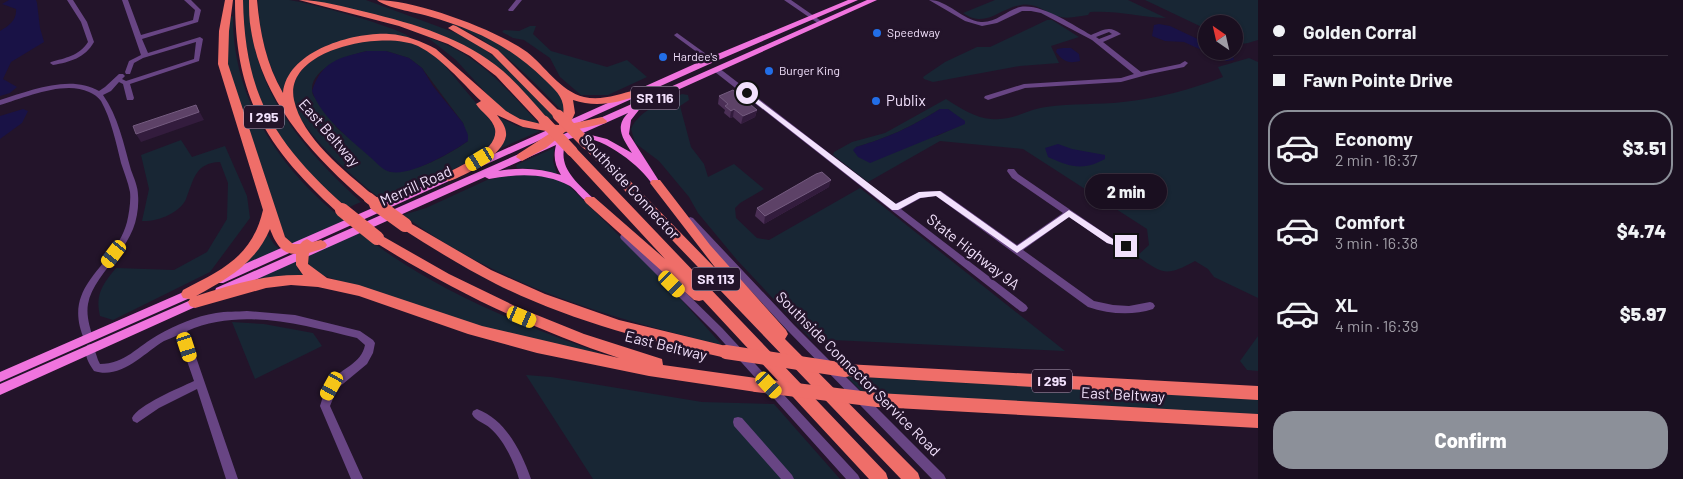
<!DOCTYPE html>
<html lang="en">
<head>
<meta charset="utf-8">
<style>
	body { margin:0; font-family:Barlow,sans-serif; background:#271d2d; color:#f1f3f6; height:100vh; display:flex; flex-direction:column; font-size:19px; white-space:nowrap }
	* { box-sizing:border-box; margin:0 }
	p { font-size:16px; color:#9f9ca5 }
	.icon { flex:none; width:28px; height:28px; fill:none; stroke:currentColor; stroke-width:2; stroke-linecap:round; stroke-linejoin:round }
	.map { position:relative; flex:1; overflow:hidden }
	.sheet { display:flex; flex-direction:column; background:#1a0f20; width:425px }
	.sheet>* { flex:none }
	.top-card { display:grid; align-content:center; height:110px; padding:0 15px; background:#1a0f20 }
	.needle { width:32px; rotate:326deg }
	.buttons { position:absolute; left:1198px; top:15px; display:grid; gap:10px }
	.buttons a { display:grid; place-items:center; width:45px; height:45px; border-radius:50%; background:#1a0f20; box-shadow:0 1px 4px #0004,0 0 0 1px #382f3e; font-size:25px }
	.end { position:absolute; width:22px; height:22px; margin:-11px; border:6px solid #f2e1fc; background:#111; box-shadow:0 0 0 2px #111 }
	.from { border-radius:50% }
	.bubble { position:absolute; height:35px; border-radius:18px; background:#1a0f20; box-shadow:0 1px 4px #0004,0 0 0 1px #382f3e; font-size:16px; font-weight:800; line-height:35px; text-align:center }
	.car { position:absolute; width:15px; height:30px; margin:-15px -8px; border-radius:6px; box-shadow:0 0 4px 1px #0007; background:linear-gradient(#f5c518 24%,#345 0 40%,#f5c518 0 76%,#345 0 86%,#f5c518 0) }
	.top-card b { display:flex; align-items:center; gap:18px; height:48px; font-size:19px }
	.top-card b+b { border-top:1px solid #382f3e }
	.top-card i { width:12px; height:12px; background:#f1f3f6 }
	ul { padding:0; list-style:none }
	li { display:flex; align-items:center; gap:15px; height:75px; margin:0 10px 8px; padding:0 5px; border:2px solid transparent; border-radius:20px }
	li div { flex:1 }
	li b { display:block; font-size:19px }
	li em { font-style:normal; font-weight:800 }
	li.active { border-color:#8c9099 }
	li>.icon { width:45px; height:45px; stroke-width:1.5 }
	.action { display:flex; gap:10px; margin-top:auto; padding:10px 15px }
	.action a { flex:1; height:58px; border-radius:20px; background:#8c9099; color:#fff; font-size:20px; font-weight:800; line-height:58px; text-align:center }
	main { display:flex; flex:1; min-height:0 }
	.map>svg:first-child { display:block }
</style>
</head>
<body>
<main>
<div class="map">
<svg width="1258" height="479" viewBox="0 0 1258 479">
	<rect width="100%" height="100%" fill="#23142a"/>
	<path fill="#182634" fill-rule="evenodd" d="M242,0h8c0,18 1,36 6,53 16,61 60,108 105,149l-14,6 -34,-31 -33,-39 -28,-53 -11,-63z
		M258,0c10,0 21,0 31,0 18,2 113,28 122,38l-29,-3 -66,18 -31,32 -2,8c-16,-29 -24,-59 -25,-93z
		M311,0h55l90,33 20,10 24,18 55,56 -6,3 -45,-46 -88,-47z
		M995,0h133l38,18c-26,-1 -51,-8 -76,-6l-2,3c-8,1 -19,4 -27,2 -15,-3 -24,-15 -40,-12 -23,4 -35,24 -58,8z
		M1145,0h113v40c-11,3 -14,6 -24,1v-17h-28v5z
		M233,16c-1,84 48,155 112,205l-52,24 -8,-3 -59,-177 2,-48z
		M1047,20h5l27,17 -28,9 8,17 -39,3 -87,16 -9,-3 -1,-2 22,-15 32,-15h13z
		M446,22l19,5 44,21 53,46 4,21c-36,-37 -70,-75 -120,-93z
		M530,26h6l-3,8 18,17 56,16 20,-7 20,17 -39,18h-27l-21,-18 -10,-19 -26,-18 -11,-2 -11,-6 2,-2 15,1z
		M427,37c54,18 77,50 114,89l-29,-9 -18,-15 -38,-42z
		M383,38l36,6 22,17 50,60c4,6 8,14 3,21 -10,17 -88,50 -109,60 -26,-19 -89,-74 -94,-105 -4,-20 26,-43 43,-49 15,-5 33,-7 49,-10zM367,51h19l23,7 13,10 41,55 5,18c-22,15 -50,31 -78,31l-53,-44 -24,-33c-8,-26 36,-40 54,-44z
		M1249,58l9,4v236l-44,-21 -6,-8 -13,-8c-29,16 -32,13 -58,-5l12,-11 -2,-16 -124,-80 -83,-8 -72,41 -35,-27 1,-3 18,-10 33,-9 61,-34c14,9 29,19 45,20 24,2 33,-9 55,-12 26,-4 52,-2 77,-5 32,-3 70,-13 100,-25l-5,-10zM940,109h8l17,14 -28,13 -81,11c34,-10 53,-19 84,-38z
		M682,94l6,1 1,5 -9,6 11,41 13,17 4,13 26,-13 30,25 -24,14 -5,5 1,10 21,20 12,2 91,-52 205,163 -254,-12 -74,-79 -39,-47 -9,-16 -30,-36 -24,-18 -4,-14c8,-19 32,-27 51,-35z
		M499,117l18,9 23,5 -41,18 -2,-31z
		M181,140l11,17 33,-11 22,50 3,22 -40,54 -97,48 -13,-4c-5,-21 2,-31 16,-48l58,2 33,-18 20,-33 1,-36 -8,-21c-25,1 -26,17 -34,37 -6,14 -29,23 -44,22l7,-32 -8,-34z
		M554,148l-1,13 4,13 -20,-5 -20,-1 -1,-3z
		M523,172l34,7 11,6 93,92 61,68c-113,-27 -224,-60 -319,-130l23,-7 61,-28z
		M359,232c76,60 164,94 255,126l-80,-15 -122,-37 -102,-35 -6,-14z
		M267,233l7,11 6,6 -38,17z
		M296,259l2,11 8,7 -58,6z
		M232,322l32,2 49,9 9,13 -67,33z
		M1258,336v35l-11,-1 -7,-9z
		M526,375l25,2 151,25 72,2 66,75h-247z
		M846,376l412,22v18l-395,-23z"/>
	<path fill="#191246" d="M9,0h27l1,3 3,25 4,14 -33,20 -8,17 14,8 -7,6 -10,3v-65c9,-5 17,-11 16,-22l-14,-5z
		M1159,24l11,2 36,17v8h18l9,5 1,4 -8,1 -42,-19 -19,-1 -13,-5 2,-11z
		M1063,48h8l8,6 1,7c-12,3 -17,0 -24,-9l1,-3z
		M367,51h19l23,7 13,10 11,18 30,37 5,12v6c-16,11 -57,35 -77,31 -8,-1 -15,-10 -21,-15 -20,-18 -49,-40 -58,-66 10,-30 26,-33 55,-40z
		M23,109l5,2 -6,12 -22,16v-23z
		M940,109h8l17,12v3l-95,39 -12,-6 -5,-7 3,-3c34,-10 53,-19 84,-38z
		M1058,144l14,5 33,6v4c-22,12 -35,8 -57,-2l-3,-9z"/>
	<g fill="none" stroke-linecap="round" stroke-linejoin="round">
		<path fill="#684584" fill-rule="evenodd" d="M67,0h6l14,22 7,20c-9,16 -24,20 -41,23l-3,-2 1,-1c14,-4 28,-6 37,-20l-7,-20z
			M122,0h6l13,35 52,-15 2,-10 -11,-10h7l10,10 -3,12 -56,17 6,14 52,-16 3,2 -4,22 -69,23 4,14 -1,2h-6l-4,-16 -4,-2 -8,9 -8,4c15,21 21,50 28,75 3,8 7,17 7,25 1,11 -1,24 -5,34 -10,26 -41,50 -45,75 -2,12 2,23 5,34l-2,3 -3,1 -3,-1c-26,-57 30,-73 42,-119 2,-9 4,-21 3,-30 -2,-10 -6,-20 -9,-29 -5,-21 -10,-44 -20,-62 -3,-4 -7,-7 -12,-9 -25,-12 -65,6 -89,13v-5c29,-9 70,-26 99,-9l6,-4 14,-13h4l2,2 -3,3 4,2 68,-22 2,-17 -53,16 -9,5 -4,11h-4l-1,-2 4,-11 12,-6z
			M516,0h6l-9,11h-4l-1,-1z
			M784,0h7l33,23 -1,1h-4z
			M929,0c19,0 33,20 52,22 15,1 26,-12 39,-15 21,-4 53,18 71,28 13,-5 18,-10 30,-1l-18,8 38,30 39,-8 5,-3 3,2 -4,4 -34,7 -29,8 -96,6 -37,12 -4,-2 1,-2 39,-12 97,-6 13,-4 -42,-34 -51,-27 -10,-2h-9l-25,12 -15,3 -17,-5zM1109,32l3,2 -13,5 -3,-2z
			M677,33l36,26v2h-4l-34,-25 -1,-1z
			M715,68h4l176,136 24,-12 22,-1 76,54 46,-32 -51,-35 -5,-7 1,-2h6l4,5 95,65 16,5 1,2 -1,2 -3,1 -19,-6 -38,-26 -46,33 71,51 19,4 16,1 21,-4 3,1 2,3 -2,3c-21,7 -44,5 -65,-2l-152,-111 -15,2 -20,11 125,96 2,3 -2,3 -3,1 -3,-1 -305,-239z
			M690,217l3,1 101,107 150,150 2,4h-14l-144,-148 -101,-109 -1,-2z
			M624,234l3,1 95,93 136,147 2,4h-14l-130,-145 -95,-95 -1,-2 1,-2z
			M247,311l48,4 65,16 13,9 2,3 -2,10 -6,11 -29,24 -4,8 -4,10 33,73h-12l-31,-73c3,-9 5,-18 11,-25 12,-14 30,-17 34,-36l-8,-7c-55,-13 -116,-31 -170,-7l51,148h-12l-29,-90 -38,19 -22,15 -4,-2 -1,-3c6,-13 47,-30 62,-37l-16,-46c-4,2 -9,4 -14,6 -20,12 -43,39 -70,30 -5,-7 -11,-17 -7,-26l3,-1 3,1 5,15 2,4c25,0 38,-18 58,-29 18,-10 38,-19 58,-22 10,-2 21,-1 31,-2z
			M477,409c29,11 44,42 54,70h-12c-5,-17 -15,-39 -29,-51 -5,-5 -15,-7 -18,-14l1,-3z
			M738,417l4,1 50,57 2,4h-13l-47,-53 -1,-4 1,-4z"/>
		<path fill="#f074de" fill-rule="evenodd" d="M848,0h10l-144,62 -234,105 -3,1 -5,-3 2,-2 234,-105z
			M867,0h10l-235,106 -11,14 -2,14 30,47 2,2 -2,2h-6c-14,-21 -59,-57 -86,-45 -12,25 9,42 26,58l2,2 -2,2h-6c-6,-4 -12,-13 -17,-16 -26,-14 -54,-12 -81,-7l-4,-2 -261,117 -4,1 -4,-1 -1,-3 1,-3zM628,113c-14,14 -5,26 4,40l-25,-14 -24,-6zM556,145c-3,12 -1,20 5,30 -21,-7 -41,-8 -63,-4z
			M457,171l5,3 -2,2 -237,107h-8l-1,-3 1,-3z
			M195,287l4,1 1,3 -1,3 -199,88v-10z
			M200,296l4,1 1,3 -1,3 -204,92v-11z"/>
		<path fill="#ef6e69" fill-rule="evenodd" d="M225,0h8l-4,31 -1,33 57,173 8,7h7l3,-3 4,-2 5,3 9,-2 4,2 2,3 -2,3 -16,5 -1,11 19,14 32,7 123,41 137,32c-87,-29 -168,-68 -246,-117l-2,-3 2,-3 4,-2 72,41 68,33 67,27 78,25 1,6 93,13 5,2 2,5 -2,5 -5,2 -107,-16 -112,-23 -69,-19 -109,-38 -41,-9 -27,-2 -25,3 -71,20 -5,-2 -2,-4 2,-3 -7,-1 -2,-4 2,-4c40,-21 69,-33 80,-80l-45,-146 1,-33zM270,229c5,13 11,25 26,25v11l7,10c-38,-1 -72,10 -107,21 31,-17 59,-32 74,-67z
			M235,0h8c2,97 32,143 103,207l2,3 -2,3h-8c-71,-65 -103,-114 -103,-213z
			M249,0h8c3,33 9,64 26,93 4,-42 70,-61 106,-59 17,1 32,7 47,15l70,62 14,8 21,5 -45,-48 -26,-20 -22,-12 -49,-18 -100,-26c23,0 45,7 67,12 49,12 98,26 137,59 16,14 30,31 45,48l1,2 -4,3 14,1 4,-10 -5,3 -4,-1 -62,-63 -44,-26 5,-3 3,1 42,24 65,65c3,-17 -8,-25 -18,-35 -36,-35 -69,-50 -117,-64 -13,-4 -42,-8 -51,-16 38,0 118,29 150,52 18,14 33,39 57,45 18,4 35,-3 52,-7l5,3 -1,2c-23,8 -44,13 -67,5l2,13 -5,11 32,-7 5,4 -1,2 -41,9 -19,16 -24,13 -6,-4 2,-3 34,-22 -29,-5 -26,-12c4,6 10,12 9,21 -3,19 -40,40 -57,45l-4,-1 -2,-3 2,-3c15,-8 54,-24 50,-45 -2,-10 -14,-17 -19,-25l5,-3c-20,-19 -39,-43 -63,-55 -34,-16 -135,3 -124,54 8,38 51,71 79,95l2,3 -2,3h-8c-52,-45 -103,-100 -114,-171 -2,-10 -2,-20 -2,-30z
			M587,140l4,1 126,129 -67,-87 2,-3h8l50,65 76,85 2,4 -3,5 133,134 2,6h-19l-318,-332 -2,-3 2,-3z
			M572,147l4,1 310,325 2,6h-19l-166,-179 -4,1 -5,-1 -108,-97 -2,-3 2,-3h8l71,62 -97,-105 -2,-3 2,-3z
			M405,220l86,50 54,24 74,26 107,26 5,2 2,4 -2,4 -5,2c-79,-17 -158,-38 -230,-74 -33,-17 -64,-36 -95,-56l-2,-3 2,-3z
			M845,364l413,22v14l-413,-24 -5,-1 -2,-5 2,-5z
			M877,393l381,21v14l-381,-21 -5,-2 -2,-5 2,-5z"/>
		<path stroke="#ef6e69" stroke-width="11" d="M558,115l29,29
			M544,121l28,30
			M369,198l9,7"/>
		<path stroke="#ef6e69" stroke-width="14" d="M376,204l29,21
			M342,210l35,28
			M726,352l119,18
			M756,385l121,15"/>
	</g>
	<path fill="#4b2f56" d="M719,96l38,14 -2,7 -14,7 -8,-7 -3,1 -6,-5 1,-3 -7,-6z
		M829,187l-65,37 -9,-8 2,-8z"/>
	<path fill="#331c3d" d="M196,105l8,15 -63,22 -5,-8z
		M734,109l-1,8 -3,1 1,-7z
		M757,110l-2,7 -14,7 2,-8z
		M831,180l-2,7 -65,37 1,-8z"/>
	<path fill="#5d4267" stroke="#745b7f" d="M733,90l24,20 -14,6 -9,-7 -3,2 -6,-5 3,-2 -9,-8z
		M196,105l3,7 -63,22 -3,-8z
		M822,172l9,8 -66,36 -8,-8 59,-34z"/>
	<path fill="#f2e1fc" d="M747,91l149,113 23,-12 21,-1 77,55 52,-36 44,29 16,5 1,2 -4,3 -19,-6 -38,-26 -52,36 -81,-57 -16,2 -22,12h-6l-148,-116 -1,-1z"/>
	<g fill="#226ee7" stroke="#23142a" stroke-width="2">
		<circle cx="877" cy="33" r="5"/>
		<circle cx="663" cy="57" r="5"/>
		<circle cx="769" cy="71" r="5"/>
		<circle cx="876" cy="101" r="5"/>
	</g>
	<g text-anchor="middle" stroke-width="5" stroke-linejoin="round" paint-order="stroke">
		<g font-size="12" fill="#f2e1fc" stroke="#23142a" text-anchor="start">
			<text x="887" y="37">Speedway</text>
			<text x="673" y="61">Hardee's</text>
			<text x="779" y="75">Burger King</text>
		</g>
		<g fill="#23142a" stroke="#b4a4bd" stroke-width="1">
			<rect x="631" y="86.5" width="48" height="23" rx="4"/>
			<rect x="244" y="105.5" width="40" height="23" rx="4"/>
			<rect x="692" y="267.5" width="48" height="23" rx="4"/>
			<rect x="1032" y="369.5" width="40" height="23" rx="4"/>
		</g>
		<g font-size="14" font-weight="bold" fill="#f2e1fc">
			<text x="655" y="103">SR 116</text>
			<text x="264" y="122">I 295</text>
			<text x="716" y="284">SR 113</text>
			<text x="1052" y="386">I 295</text>
		</g>
		<g font-size="15" fill="#f2e1fc" stroke="#23142a" text-anchor="start">
			<text x="886" y="106">Publix</text>
		</g>
		<g font-size="15" fill="#f2e1fc" stroke="#23142a">
			<text transform="translate(329 133) rotate(49)" y="5">East Beltway</text>
			<text transform="translate(416 186) rotate(-24)" y="5">Merrill Road</text>
			<text transform="translate(630 187) rotate(47)" y="5">Southside Connector</text>
			<text transform="translate(973 252) rotate(38)" y="5">State Highway 9A</text>
			<text transform="translate(666 346) rotate(14)" y="5">East Beltway</text>
			<text transform="translate(858 374) rotate(45)" y="5">Southside Connector Service Road</text>
			<text transform="translate(1123 395) rotate(3)" y="5">East Beltway</text>
		</g>
	</g>
</svg>
<div class="buttons">
<a><svg class="needle" viewBox="-14 -14 28 28"><path d="M0-13l5 13h-10z" fill="#e53935"/><path d="M0 13l5-13h-10z" fill="#9f9ca5"/></svg></a>
</div>
<i class="end from" style="left:747px;top:93px"></i>
<i class="end" style="left:1126px;top:246px"></i>
<div class="bubble" style="left:1085px;top:174px;width:82px">2 min</div>
<i class="car" style="left:480px;top:159px;rotate:239deg"></i>
<i class="car" style="left:114px;top:254px;rotate:217deg"></i>
<i class="car" style="left:672px;top:284px;rotate:135deg"></i>
<i class="car" style="left:522px;top:317px;rotate:113deg"></i>
<i class="car" style="left:187px;top:347px;rotate:162deg"></i>
<i class="car" style="left:769px;top:385px;rotate:137deg"></i>
<i class="car" style="left:332px;top:386px;rotate:209deg"></i>
</div>
<section class="sheet">
<div class="top-card">
<b><i class="from"></i>Golden Corral</b>
<b><i></i>Fawn Pointe Drive</b>
</div>
<ul>
<li class="active"><svg class="icon" aria-label="car" viewBox="0 0 24 24"><path d="M5 17H2v-5l4-1 3-4h7l3 4 3 1v5h-3M9 17h6M6 11h13"/><circle cx="7" cy="17" r="2"/><circle cx="17" cy="17" r="2"/></svg><div><b>Economy</b><p>2 min · 16:37</p></div><em>$3.51</em></li>
<li><svg class="icon" aria-label="car" viewBox="0 0 24 24"><path d="M5 17H2v-5l4-1 3-4h7l3 4 3 1v5h-3M9 17h6M6 11h13"/><circle cx="7" cy="17" r="2"/><circle cx="17" cy="17" r="2"/></svg><div><b>Comfort</b><p>3 min · 16:38</p></div><em>$4.74</em></li>
<li><svg class="icon" aria-label="car" viewBox="0 0 24 24"><path d="M5 17H2v-5l4-1 3-4h7l3 4 3 1v5h-3M9 17h6M6 11h13"/><circle cx="7" cy="17" r="2"/><circle cx="17" cy="17" r="2"/></svg><div><b>XL</b><p>4 min · 16:39</p></div><em>$5.97</em></li>
</ul>
<div class="action"><a>Confirm</a></div>
</section>
</main>
</body>
</html>
